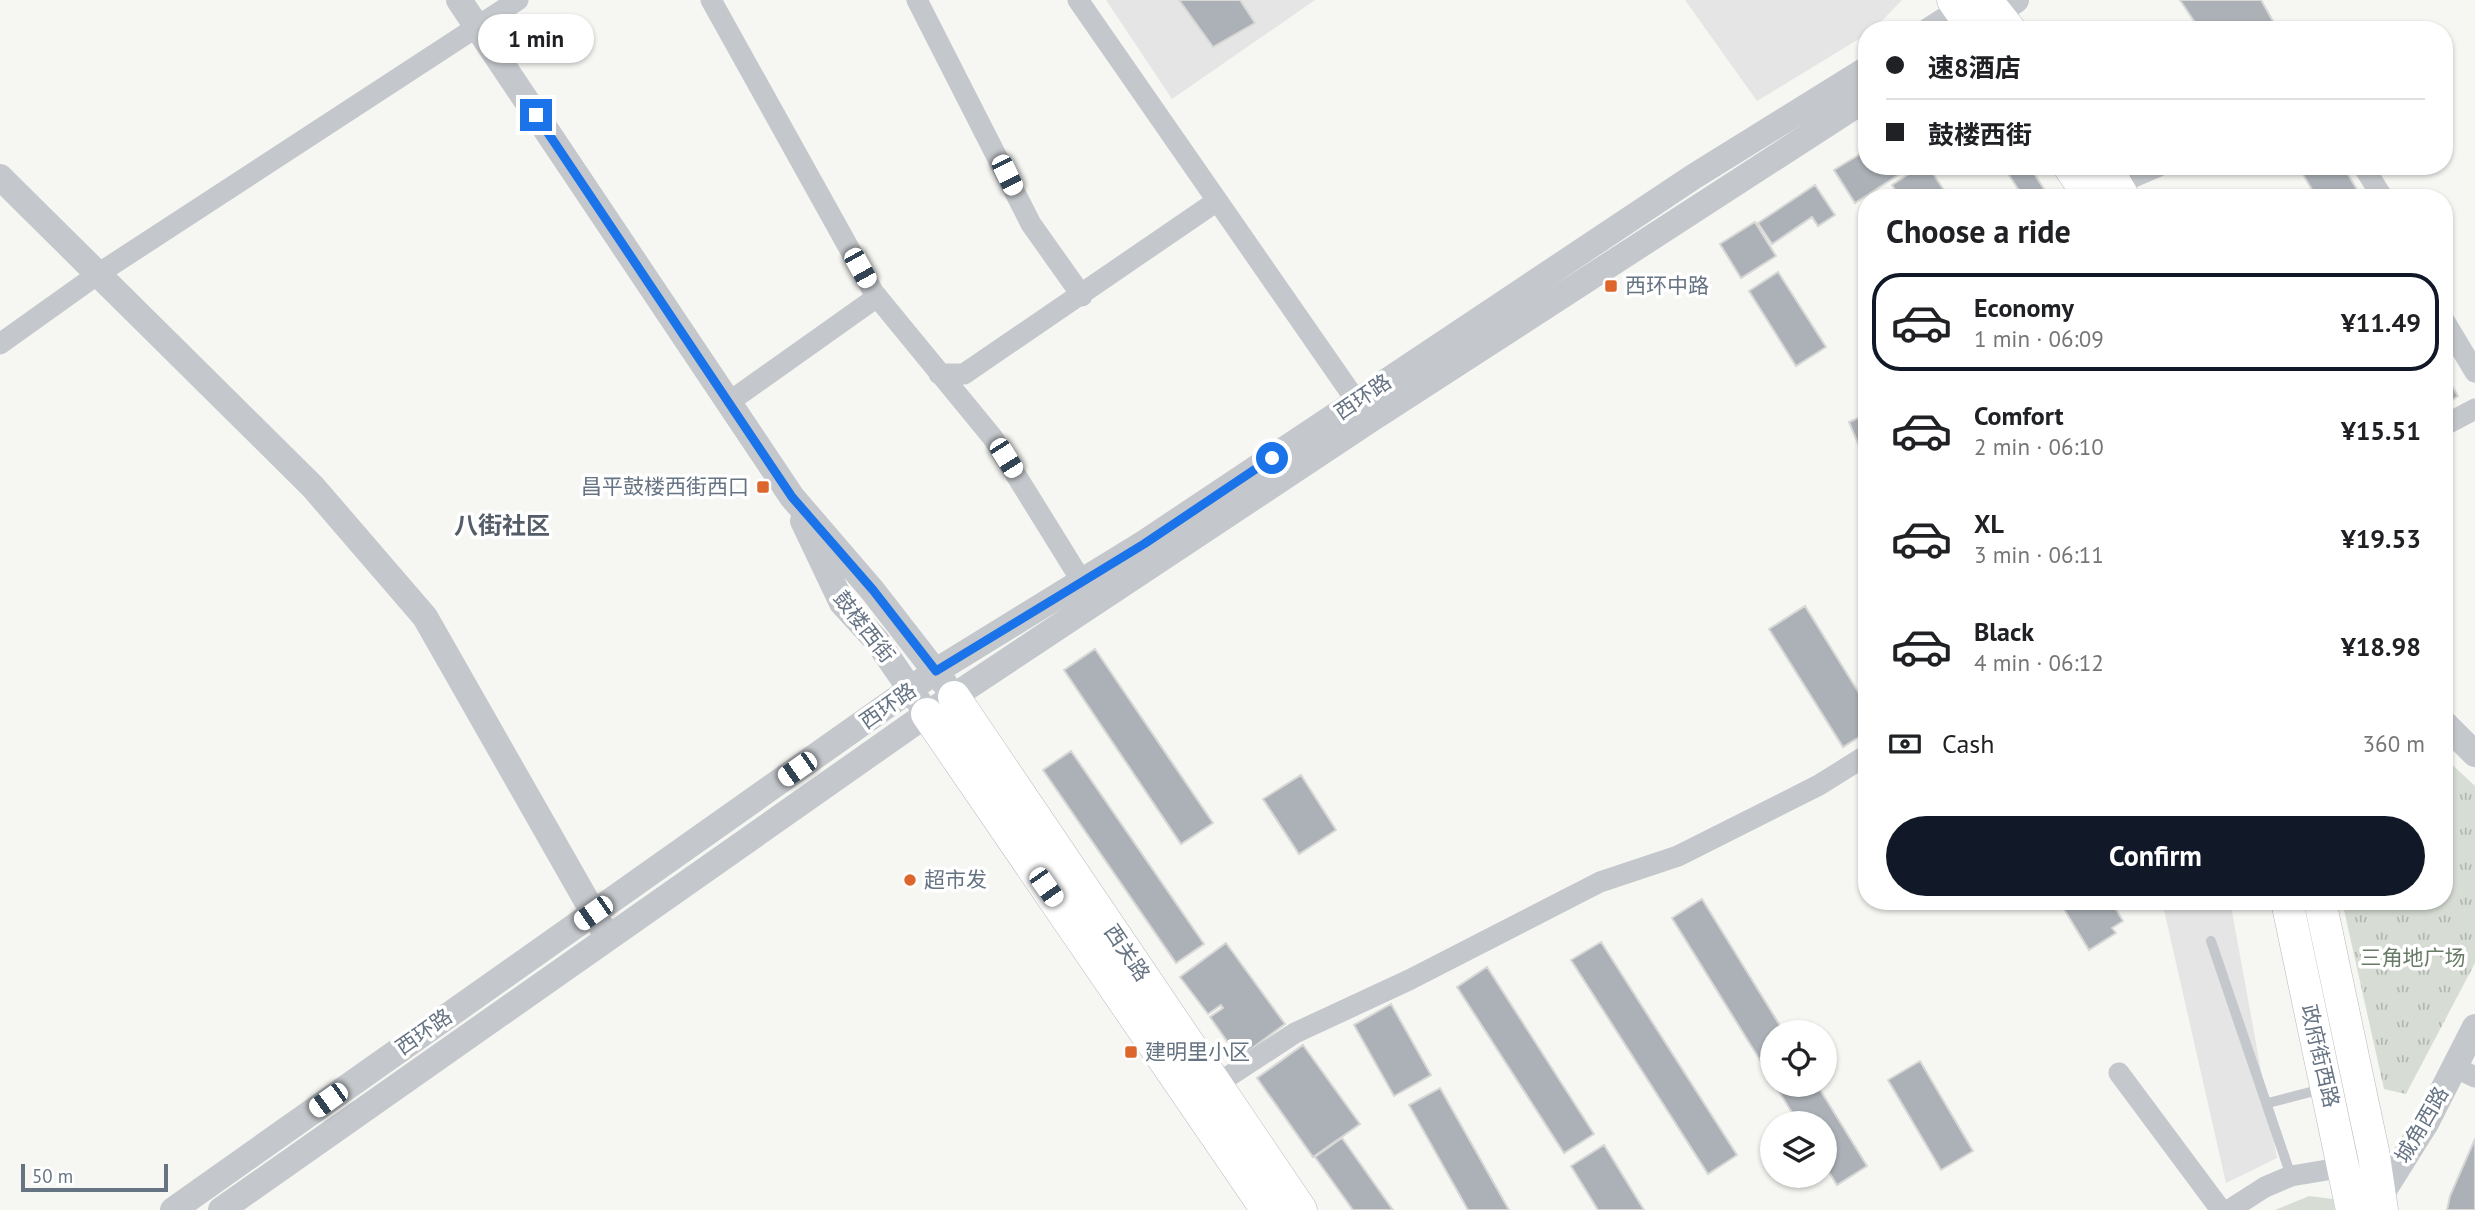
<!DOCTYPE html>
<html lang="en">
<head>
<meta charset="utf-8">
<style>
	body { margin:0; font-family:"PT Sans","Noto Sans SC",sans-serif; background:#f2f2f2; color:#202124; height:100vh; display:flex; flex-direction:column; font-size:26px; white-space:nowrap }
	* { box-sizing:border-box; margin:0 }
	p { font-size:23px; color:#757577 }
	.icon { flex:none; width:38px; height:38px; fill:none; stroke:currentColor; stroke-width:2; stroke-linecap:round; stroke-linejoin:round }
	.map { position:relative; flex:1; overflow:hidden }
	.details { position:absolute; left:1858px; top:189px; width:595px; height:721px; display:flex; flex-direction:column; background:#fff; border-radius:28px; box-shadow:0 2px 5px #0004 }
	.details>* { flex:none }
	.guide { position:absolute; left:1858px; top:21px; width:595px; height:154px; border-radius:28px; box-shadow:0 2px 5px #0004; display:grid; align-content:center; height:154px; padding:0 28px; background:#fff }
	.buttons { position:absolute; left:1760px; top:1020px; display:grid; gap:14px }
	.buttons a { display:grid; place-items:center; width:77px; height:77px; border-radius:50%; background:#fff; box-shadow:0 2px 5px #0004; font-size:35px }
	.scale { position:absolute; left:21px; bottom:18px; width:147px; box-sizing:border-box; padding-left:7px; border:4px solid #667383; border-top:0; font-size:19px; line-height:24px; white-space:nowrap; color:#667383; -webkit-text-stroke:5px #fff; paint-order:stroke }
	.end { position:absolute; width:32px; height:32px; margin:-16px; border:9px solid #1a73e8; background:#fff; box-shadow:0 0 0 4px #fff }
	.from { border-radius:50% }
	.bubble { position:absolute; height:49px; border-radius:24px; background:#fff; box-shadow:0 2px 5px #0004; font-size:23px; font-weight:800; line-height:49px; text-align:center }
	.car { position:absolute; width:21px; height:42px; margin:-21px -10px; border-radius:9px; box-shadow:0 0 5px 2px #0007; background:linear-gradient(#fff 24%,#345 0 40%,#fff 0 76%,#345 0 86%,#fff 0) }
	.guide b { display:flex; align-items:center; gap:24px; height:66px; font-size:26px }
	.guide b+b { border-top:2px solid #e0e0e0 }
	.guide i { width:18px; height:18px; background:#202124 }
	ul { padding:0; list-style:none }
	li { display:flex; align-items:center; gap:21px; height:98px; margin:0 14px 10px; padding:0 14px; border:4px solid transparent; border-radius:28px }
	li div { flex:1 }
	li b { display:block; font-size:26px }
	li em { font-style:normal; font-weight:800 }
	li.current { border-color:#111827 }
	li>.icon { width:63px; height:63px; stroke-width:1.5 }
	h2 { padding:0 28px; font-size:32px; line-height:84px }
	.pay { display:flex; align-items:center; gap:18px; height:77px; padding:0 28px; font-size:26px }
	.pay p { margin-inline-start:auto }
	.primary-button { display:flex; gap:14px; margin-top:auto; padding:14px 28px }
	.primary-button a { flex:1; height:80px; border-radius:42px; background:#111827; color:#fff; font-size:28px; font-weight:800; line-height:80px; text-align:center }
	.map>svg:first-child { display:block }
</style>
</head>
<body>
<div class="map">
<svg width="2475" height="1210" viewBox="0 0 2475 1210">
	<defs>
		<pattern id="park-tufts" width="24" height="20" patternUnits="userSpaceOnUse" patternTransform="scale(1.75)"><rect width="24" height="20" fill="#d7ddd4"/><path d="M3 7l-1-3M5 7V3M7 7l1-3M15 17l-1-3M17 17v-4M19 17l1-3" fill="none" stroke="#b2b8b1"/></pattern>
	</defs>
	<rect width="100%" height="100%" fill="#f6f6f3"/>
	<path fill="#e4e5e4" d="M1106,0h209l-143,99z
		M1685,0h217l-29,30h-6v4l-110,67z
		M2162,901h68l47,257 -51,25z"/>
	<path fill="#d7ddd4" d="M2309,1196l24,3 2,11h-60z"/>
	<path fill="url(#park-tufts)" d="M2445,758l30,28v177l-69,131 -22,-5 -42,-188h103z"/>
	<path fill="#abb1b7" stroke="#d7d8d6" stroke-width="2" d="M1179,0h61l15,23 -42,24z
		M2180,0h81l17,30h-78z
		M1867,150v16h45l-57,37 -21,-33z
		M1921,166h7l21,32h-49l-8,-13z
		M2003,166h26l21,32h-26z
		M2298,166h45l19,32h-45z
		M1815,185l20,30 -17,11 -6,-9 -40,27 -14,-21z
		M1755,222l21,34 -35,22 -21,-34z
		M1778,272l48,75 -30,19 -47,-75z
		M2445,374l13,22 -13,9z
		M1867,414v51l-18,-43z
		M1805,606l62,100v26l-24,15 -74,-118z
		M1095,649l118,174 -32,21 -117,-174z
		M1071,751l133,193 -28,19 -133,-193z
		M1301,775l35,55 -37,24 -36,-55z
		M1702,899l82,133h-11v49l-101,-163z
		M2059,901h36l2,4 14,-4 12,20 -11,7 4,5 -27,17z
		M1601,942l136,213 -29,19 -137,-214z
		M1226,943l59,81 -46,34 -29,-41 13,-9 -2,-3 -13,9 -28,-37z
		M1487,967l107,167 -30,19 -107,-166z
		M1391,1004l40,71 -37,21 -40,-71z
		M1303,1045l57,79 -47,33 -56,-79z
		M1920,1061l53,90 -32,19 -53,-90z
		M1775,1085h42l50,81 -30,19 -12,-19v-42h-26z
		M1440,1088l69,122h-41l-59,-105z
		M1342,1138l51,72h-40l-38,-53z
		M2475,1139v71h-28l3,-14z
		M1604,1145l40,65h-46l-27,-44z"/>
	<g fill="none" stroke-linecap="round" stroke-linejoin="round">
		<defs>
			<path id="secondary" d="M1953,0l21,30
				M1986,0l24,30
				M2069,166l21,32
				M2105,166l19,32
				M954,697l347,513
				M927,714l340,496
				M2287,901l65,309
				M2320,901l54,255 8,54"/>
		</defs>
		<use href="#secondary" stroke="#b6babf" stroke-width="33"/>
		<path stroke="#c4c7cb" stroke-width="10" d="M2211,941l80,235
			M2268,1103l54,-14"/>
		<path stroke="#c4c7cb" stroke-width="21" d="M711,0l163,293 119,145 96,155
			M917,0l114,224 51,72
			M1078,0l286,412
			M2363,166l20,32
			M2117,184l42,-18
			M2445,322l30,50
			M0,344l98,-70 420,-274
			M939,374h25l253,-173
			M729,402l148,-105
			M2445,425l30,-16
			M2454,1067l21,10
			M2119,1073l102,137
			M1217,1084l78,-51 114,-53 191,-98 78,-26 141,-71 48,-30
			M2229,1210l36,-23 26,-11 54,-9"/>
		<path stroke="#c4c7cb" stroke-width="26" d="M459,0l333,497 80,93 73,94
			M1979,24l37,-24
			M1930,30l45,-29
			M0,177l313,310 112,130 176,309
			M803,521l39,82 35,38 42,61
			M2445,724l30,30
			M2368,1197l14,-4 44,-70 49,-96
			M173,1210l763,-539 208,-128 549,-366 174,-108
			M221,1210l706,-496 443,-294 497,-322"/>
		<use href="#secondary" stroke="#fff" stroke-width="32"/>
	</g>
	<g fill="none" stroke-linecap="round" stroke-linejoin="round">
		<path stroke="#1a73e8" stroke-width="9" d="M536,115l256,382 81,93 63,81 208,-127 128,-86"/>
	</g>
	<g fill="#dd662c" stroke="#fff" stroke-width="2.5">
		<rect x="1604" y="279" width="14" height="14" rx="3.5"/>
		<rect x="756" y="480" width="14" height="14" rx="3.5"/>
		<circle cx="910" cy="880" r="7"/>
		<rect x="1124" y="1045" width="14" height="14" rx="3.5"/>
	</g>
	<g text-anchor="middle" stroke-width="7" stroke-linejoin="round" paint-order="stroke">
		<g font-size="21" fill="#667383" stroke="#fff" text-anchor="start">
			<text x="1625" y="293">西环中路</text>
			<text x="749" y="494" text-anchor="end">昌平鼓楼西街西口</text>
			<text x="924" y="887">超市发</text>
			<text x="1145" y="1059">建明里小区</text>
		</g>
		<g font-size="21" fill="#667383" stroke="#fff">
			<text transform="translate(1363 397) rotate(-34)" y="7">西环路</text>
			<text transform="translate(864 627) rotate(52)" y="7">鼓楼西街</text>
			<text transform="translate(888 706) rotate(-35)" y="7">西环路</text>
			<text transform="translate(1127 953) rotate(56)" y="7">西关路</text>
			<text transform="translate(424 1032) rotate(-35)" y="7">西环路</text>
			<text transform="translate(2320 1056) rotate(77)" y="7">政府街西路</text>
			<text transform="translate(2422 1125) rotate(-60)" y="7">城角西路</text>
		</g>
		<g font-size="21" fill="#677a65" stroke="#fff">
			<text x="2413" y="965">三角地广场</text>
		</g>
		<g font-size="24" font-weight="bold" fill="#545d68" stroke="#fff">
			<text x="502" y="534">八街社区</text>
		</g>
	</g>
</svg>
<div class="buttons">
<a><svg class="icon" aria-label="locate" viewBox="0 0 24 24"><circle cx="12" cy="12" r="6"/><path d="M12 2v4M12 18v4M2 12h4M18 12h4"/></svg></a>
<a><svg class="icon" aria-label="layers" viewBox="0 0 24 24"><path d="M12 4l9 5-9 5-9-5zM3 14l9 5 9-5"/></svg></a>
</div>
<div class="scale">50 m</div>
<i class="end from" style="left:1272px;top:458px"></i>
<i class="end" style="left:536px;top:115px"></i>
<div class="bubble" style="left:478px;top:14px;width:116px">1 min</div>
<i class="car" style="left:1007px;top:175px;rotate:154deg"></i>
<i class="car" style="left:860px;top:268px;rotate:151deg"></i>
<i class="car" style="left:1006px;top:458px;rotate:148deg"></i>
<i class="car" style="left:797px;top:769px;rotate:235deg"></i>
<i class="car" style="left:1046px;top:887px;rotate:145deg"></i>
<i class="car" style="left:593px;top:913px;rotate:235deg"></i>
<i class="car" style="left:328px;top:1100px;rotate:234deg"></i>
<div class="guide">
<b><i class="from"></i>速8酒店</b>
<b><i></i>鼓楼西街</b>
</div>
<section class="details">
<h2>Choose a ride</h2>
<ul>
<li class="current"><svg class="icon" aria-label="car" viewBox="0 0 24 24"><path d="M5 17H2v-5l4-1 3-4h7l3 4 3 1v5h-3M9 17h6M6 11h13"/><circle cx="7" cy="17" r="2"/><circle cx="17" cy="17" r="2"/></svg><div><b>Economy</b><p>1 min · 06:09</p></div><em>¥11.49</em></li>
<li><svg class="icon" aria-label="car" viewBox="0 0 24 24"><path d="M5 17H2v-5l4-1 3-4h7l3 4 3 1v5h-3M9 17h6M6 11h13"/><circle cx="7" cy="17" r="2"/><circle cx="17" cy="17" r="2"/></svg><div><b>Comfort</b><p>2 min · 06:10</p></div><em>¥15.51</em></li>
<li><svg class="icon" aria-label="car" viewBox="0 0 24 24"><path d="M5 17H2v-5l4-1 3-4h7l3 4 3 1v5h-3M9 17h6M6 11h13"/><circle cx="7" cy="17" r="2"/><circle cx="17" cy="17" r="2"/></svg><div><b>XL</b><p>3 min · 06:11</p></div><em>¥19.53</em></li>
<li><svg class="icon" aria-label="car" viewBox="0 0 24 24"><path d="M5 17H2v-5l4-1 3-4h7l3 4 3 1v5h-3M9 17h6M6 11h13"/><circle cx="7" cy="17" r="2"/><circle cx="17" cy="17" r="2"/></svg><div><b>Black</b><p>4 min · 06:12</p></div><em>¥18.98</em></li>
</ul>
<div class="pay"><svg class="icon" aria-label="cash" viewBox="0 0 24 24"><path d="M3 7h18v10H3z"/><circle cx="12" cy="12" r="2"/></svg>Cash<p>360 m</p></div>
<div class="primary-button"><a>Confirm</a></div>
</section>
</div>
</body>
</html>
